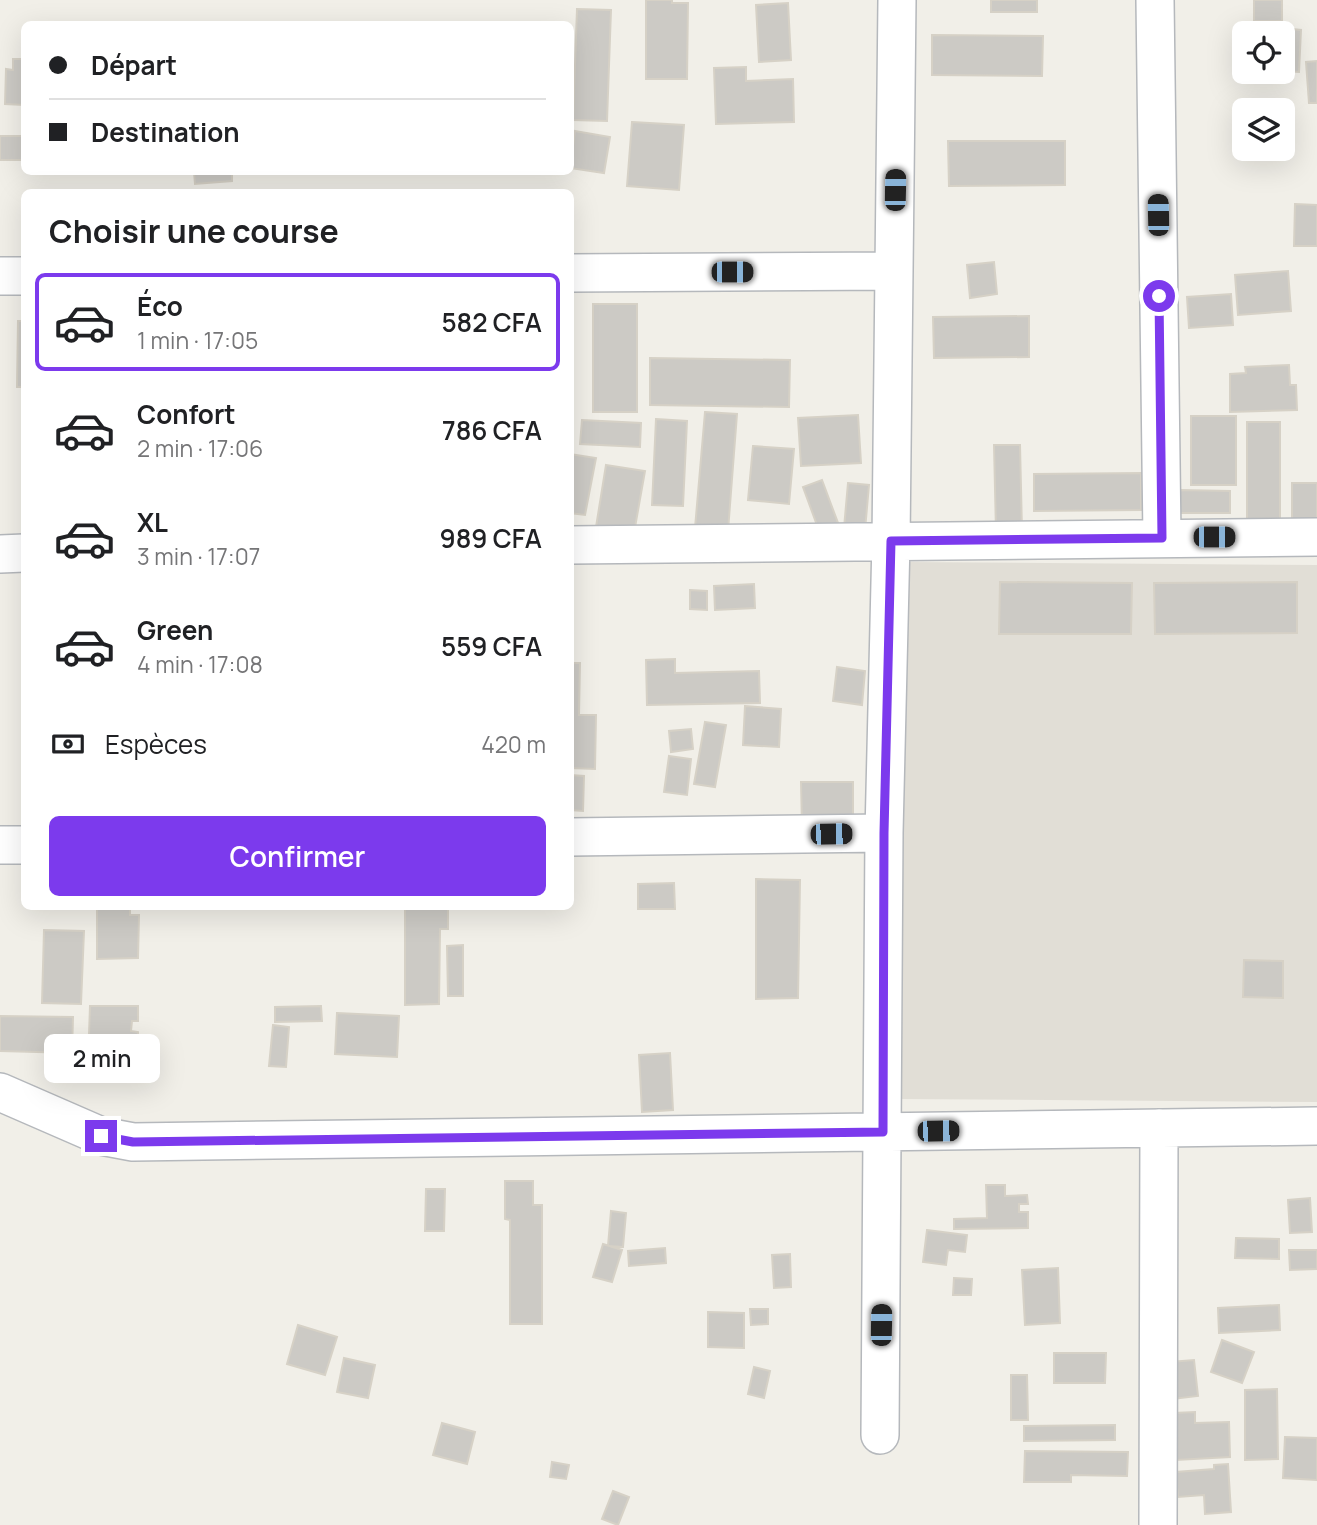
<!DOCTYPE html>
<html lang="fr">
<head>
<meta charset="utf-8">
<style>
	body { margin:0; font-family:Manrope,sans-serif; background:#f2f2f2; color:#202124; height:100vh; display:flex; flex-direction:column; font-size:26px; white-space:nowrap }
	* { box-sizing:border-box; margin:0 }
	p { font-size:23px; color:#757577 }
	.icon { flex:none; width:38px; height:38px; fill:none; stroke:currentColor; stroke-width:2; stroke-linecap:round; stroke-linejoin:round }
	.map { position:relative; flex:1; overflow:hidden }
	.drawer { position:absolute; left:21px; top:189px; width:553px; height:721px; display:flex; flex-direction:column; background:#fff; border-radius:10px; box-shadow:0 7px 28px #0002 }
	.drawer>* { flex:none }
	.guide { position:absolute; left:21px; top:21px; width:553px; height:154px; border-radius:10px; box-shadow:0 7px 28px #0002; display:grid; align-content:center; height:154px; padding:0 28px; background:#fff }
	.controls { position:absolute; left:1232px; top:21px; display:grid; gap:14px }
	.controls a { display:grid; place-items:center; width:63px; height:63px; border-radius:10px; background:#fff; box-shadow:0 7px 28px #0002; font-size:35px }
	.end { position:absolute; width:32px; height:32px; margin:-16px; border:9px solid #7c3aed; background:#fff; box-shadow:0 0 0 4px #fff }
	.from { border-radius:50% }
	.bubble { position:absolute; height:49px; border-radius:10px; background:#fff; box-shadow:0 7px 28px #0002; font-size:23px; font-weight:600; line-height:49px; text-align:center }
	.car { position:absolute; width:21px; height:42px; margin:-21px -10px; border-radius:9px; box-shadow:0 0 5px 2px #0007; background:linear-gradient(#222 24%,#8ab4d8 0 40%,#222 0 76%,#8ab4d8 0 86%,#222 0) }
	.guide b { display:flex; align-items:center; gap:24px; height:66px; font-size:26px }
	.guide b+b { border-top:2px solid #e0e0e0 }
	.guide i { width:18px; height:18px; background:#202124 }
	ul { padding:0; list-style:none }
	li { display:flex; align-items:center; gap:21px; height:98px; margin:0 14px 10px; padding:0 14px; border:4px solid transparent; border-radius:10px }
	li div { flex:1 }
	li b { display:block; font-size:26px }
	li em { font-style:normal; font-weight:600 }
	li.current { border-color:#7c3aed }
	li>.icon { width:63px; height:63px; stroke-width:1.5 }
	h2 { padding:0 28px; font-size:32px; line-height:84px }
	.pay { display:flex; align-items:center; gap:18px; height:77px; padding:0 28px; font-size:26px }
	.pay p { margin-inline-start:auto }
	.action { display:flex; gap:14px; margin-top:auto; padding:14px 28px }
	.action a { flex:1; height:80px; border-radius:10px; background:#7c3aed; color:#fff; font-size:28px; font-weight:600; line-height:80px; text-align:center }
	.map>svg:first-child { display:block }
</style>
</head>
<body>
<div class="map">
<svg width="1317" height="1525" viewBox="0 0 1317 1525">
	<rect width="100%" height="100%" fill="#f1efe8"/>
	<path fill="#e1ded6" d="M904,562l413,3v537l-419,-3z"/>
	<path fill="#cccac5" stroke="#d6d1c6" stroke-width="2" d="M646,0h26v3h16l-1,76h-41z
		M991,0h46v12h-46z
		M1254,0h28v21h-28z
		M788,3l3,57 -32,2 -3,-57z
		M577,9l34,1 -4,111 -34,-1z
		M1264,26l37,4 -2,42 -16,-1v-38h-19z
		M932,35l111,1 -1,40 -110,-1z
		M13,59h11v46l-19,-1 1,-35 7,1z
		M1317,61v42h-8l-3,-41z
		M746,67v14l47,-2 1,43 -78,2 -2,-56z
		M632,122l52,3 -5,65 -52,-4z
		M575,131l35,6 -6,36 -34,-5z
		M0,136h24v24h-24z
		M948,141h117v44l-116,1z
		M194,172h38v9l-37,3z
		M1295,204l22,1v41h-23z
		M994,262l3,32 -27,4 -3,-33z
		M1288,271l3,40 -53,4 -3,-40z
		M1231,294l2,31 -44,3 -2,-31z
		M593,304h44v108h-44z
		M1029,316v41l-95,1 -1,-41z
		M18,321h6v66h-7z
		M650,358l140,2 -1,47 -139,-2z
		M1289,365l1,20h6l1,25 -67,2v-38l16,-1 -1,-6z
		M705,412l32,2 -9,117 -33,-3z
		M858,415l3,48 -60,3 -3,-48z
		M1191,416h45v69h-45z
		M656,419l31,2 -4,85 -31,-1z
		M582,420l59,3 -1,24 -60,-3z
		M1247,422h33v101h-33z
		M994,445h26l2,86 -26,1z
		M753,446l41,3 -5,55 -41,-4z
		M570,454l26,4 -11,57 -15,-2z
		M606,465l39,6 -11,62 -38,-6z
		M1141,473v37l-107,1v-37z
		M822,480l19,51 -19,8 -19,-52z
		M848,483l21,2 -4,45 -21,-2z
		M1292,483h25v37h-25z
		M1180,490l50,1v22h-50z
		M1000,582l132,1 -1,51h-132z
		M1297,582v51l-142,1 -1,-51z
		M754,584l1,24 -40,2 -1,-24z
		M690,590l17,1v19l-17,-1z
		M675,659v14l84,-2 1,32 -113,2 -1,-45z
		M570,663h10l-1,52h17l-1,54 -25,-1z
		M837,667l28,4 -3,34 -29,-4z
		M745,706l36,3 -2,38 -36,-2z
		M705,722l21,3 -11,62 -21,-3z
		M691,729l2,20 -22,3 -2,-21z
		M669,756l22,3 -4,36 -23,-3z
		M570,775l14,1 -1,35 -13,-1z
		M801,782h52v43l-51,1z
		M756,879l44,1 -2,118 -42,1z
		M674,883l1,26h-37v-25z
		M97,906h33v9h9l-1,43 -41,1z
		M405,906h43v23h-8l-1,75 -34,1z
		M44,930l40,1 -3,73 -39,-1z
		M463,945v51h-15l-1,-50z
		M1244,960l39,1v37l-40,-1z
		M90,1006h48v15h-6l-1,10 7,1 -1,33 -49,-1z
		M321,1006l1,15 -47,1v-15z
		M337,1013l62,3 -2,41 -62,-3z
		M0,1016l73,1 -1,36 -72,-2z
		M273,1025l16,2 -3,40 -17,-1z
		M670,1053l3,57 -31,2 -3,-57z
		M505,1181h28v24h9v119h-32v-104l-5,-1z
		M986,1185h19v11l22,-1 1,9h-9v8h9v16l-74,1v-10l33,-1z
		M426,1189h19l-1,42h-19z
		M1310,1198l2,34 -22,1 -2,-33z
		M611,1211l15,2 -3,34 -15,-1z
		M927,1230l40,5 -2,17 -17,-2 -2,15 -23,-3z
		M1236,1238l43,1v20l-44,-1z
		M603,1244l19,6 -10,32 -19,-5z
		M665,1248l1,15 -37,3 -1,-15z
		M1289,1250h28v19l-27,1z
		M790,1254l1,33 -17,1 -2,-33z
		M1058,1268l2,55 -35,2 -3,-55z
		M954,1278l18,1 -1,16h-18z
		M1279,1305l1,25 -61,3 -1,-25z
		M750,1309h18v15l-17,1z
		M708,1312l36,1v35l-36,-1z
		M298,1325l39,12 -12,38 -38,-11z
		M1222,1340l32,12 -12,31 -31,-11z
		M1054,1353h52l-1,30h-51z
		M344,1358l31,7 -7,33 -31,-6z
		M1194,1360l4,36 -25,3 -3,-37z
		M754,1367l16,4 -6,27 -16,-4z
		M1011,1375h16l1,45h-17z
		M1277,1389l1,70 -33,1v-70z
		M1195,1412v11l34,-1 1,35 -54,3 -2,-47z
		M442,1423l33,9 -8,32 -34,-9z
		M1115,1425v15l-91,1v-15z
		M1285,1437l32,1v42l-34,-2z
		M1025,1451l103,1 -1,24 -56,-1v7h-47z
		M552,1462l17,3 -3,14 -16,-2z
		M1228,1464l3,48 -26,2 -1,-19 -26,2 -2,-25 38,-3v-4z
		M613,1491l16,6 -11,28 -16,-6z"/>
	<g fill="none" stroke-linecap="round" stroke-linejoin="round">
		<defs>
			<path id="minor" d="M1155,0l7,538
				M570,273l324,-2
				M0,276h24
				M570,545l747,-8
				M0,554l24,-1
				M570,837l314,-4
				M0,845h24
				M0,1092l101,44 32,6 1184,-16
				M880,1435l4,-602 7,-292 6,-541
				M1158,1525l1,-397"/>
		</defs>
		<use href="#minor" stroke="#b5b8bc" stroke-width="40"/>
		<use href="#minor" stroke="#fff" stroke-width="37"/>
	</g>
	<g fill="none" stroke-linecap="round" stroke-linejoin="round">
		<path stroke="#7c3aed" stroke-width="9" d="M101,1136l32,6 750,-10 1,-299 7,-292 271,-3 -3,-242"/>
	</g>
</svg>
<div class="controls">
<a><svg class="icon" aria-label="locate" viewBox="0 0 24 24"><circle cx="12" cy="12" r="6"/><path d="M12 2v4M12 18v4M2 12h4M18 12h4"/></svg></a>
<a><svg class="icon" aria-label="layers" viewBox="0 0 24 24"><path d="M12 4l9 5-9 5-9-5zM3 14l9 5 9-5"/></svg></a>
</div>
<i class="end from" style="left:1159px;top:296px"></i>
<i class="end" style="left:101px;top:1136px"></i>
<div class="bubble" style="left:44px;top:1034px;width:116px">2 min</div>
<i class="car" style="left:895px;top:190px;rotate:1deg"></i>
<i class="car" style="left:1158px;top:215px;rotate:359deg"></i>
<i class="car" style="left:732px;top:272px;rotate:90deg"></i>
<i class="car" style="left:1214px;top:537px;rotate:90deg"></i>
<i class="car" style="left:831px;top:834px;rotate:89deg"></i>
<i class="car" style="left:938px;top:1131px;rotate:89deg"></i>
<i class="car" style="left:881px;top:1325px;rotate:1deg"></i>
<div class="guide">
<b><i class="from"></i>Départ</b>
<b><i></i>Destination</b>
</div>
<section class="drawer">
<h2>Choisir une course</h2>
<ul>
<li class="current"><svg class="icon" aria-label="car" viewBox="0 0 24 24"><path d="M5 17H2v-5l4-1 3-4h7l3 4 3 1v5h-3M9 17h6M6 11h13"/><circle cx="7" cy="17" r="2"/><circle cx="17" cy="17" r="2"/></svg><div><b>Éco</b><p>1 min · 17:05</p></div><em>582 CFA</em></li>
<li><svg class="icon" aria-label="car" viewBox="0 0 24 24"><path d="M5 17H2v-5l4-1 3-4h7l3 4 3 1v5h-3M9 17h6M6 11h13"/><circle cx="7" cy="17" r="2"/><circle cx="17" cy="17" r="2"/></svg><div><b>Confort</b><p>2 min · 17:06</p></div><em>786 CFA</em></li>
<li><svg class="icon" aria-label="car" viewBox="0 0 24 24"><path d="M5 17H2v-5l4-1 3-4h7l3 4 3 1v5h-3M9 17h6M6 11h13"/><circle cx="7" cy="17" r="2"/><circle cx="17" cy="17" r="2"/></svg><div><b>XL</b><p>3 min · 17:07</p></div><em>989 CFA</em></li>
<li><svg class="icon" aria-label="car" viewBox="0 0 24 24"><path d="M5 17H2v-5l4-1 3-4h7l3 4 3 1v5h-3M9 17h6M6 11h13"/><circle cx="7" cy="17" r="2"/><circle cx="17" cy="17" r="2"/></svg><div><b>Green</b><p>4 min · 17:08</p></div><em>559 CFA</em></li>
</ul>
<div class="pay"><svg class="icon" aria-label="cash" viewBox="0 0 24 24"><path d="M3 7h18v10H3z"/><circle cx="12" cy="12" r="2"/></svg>Espèces<p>420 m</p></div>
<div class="action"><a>Confirmer</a></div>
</section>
</div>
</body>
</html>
